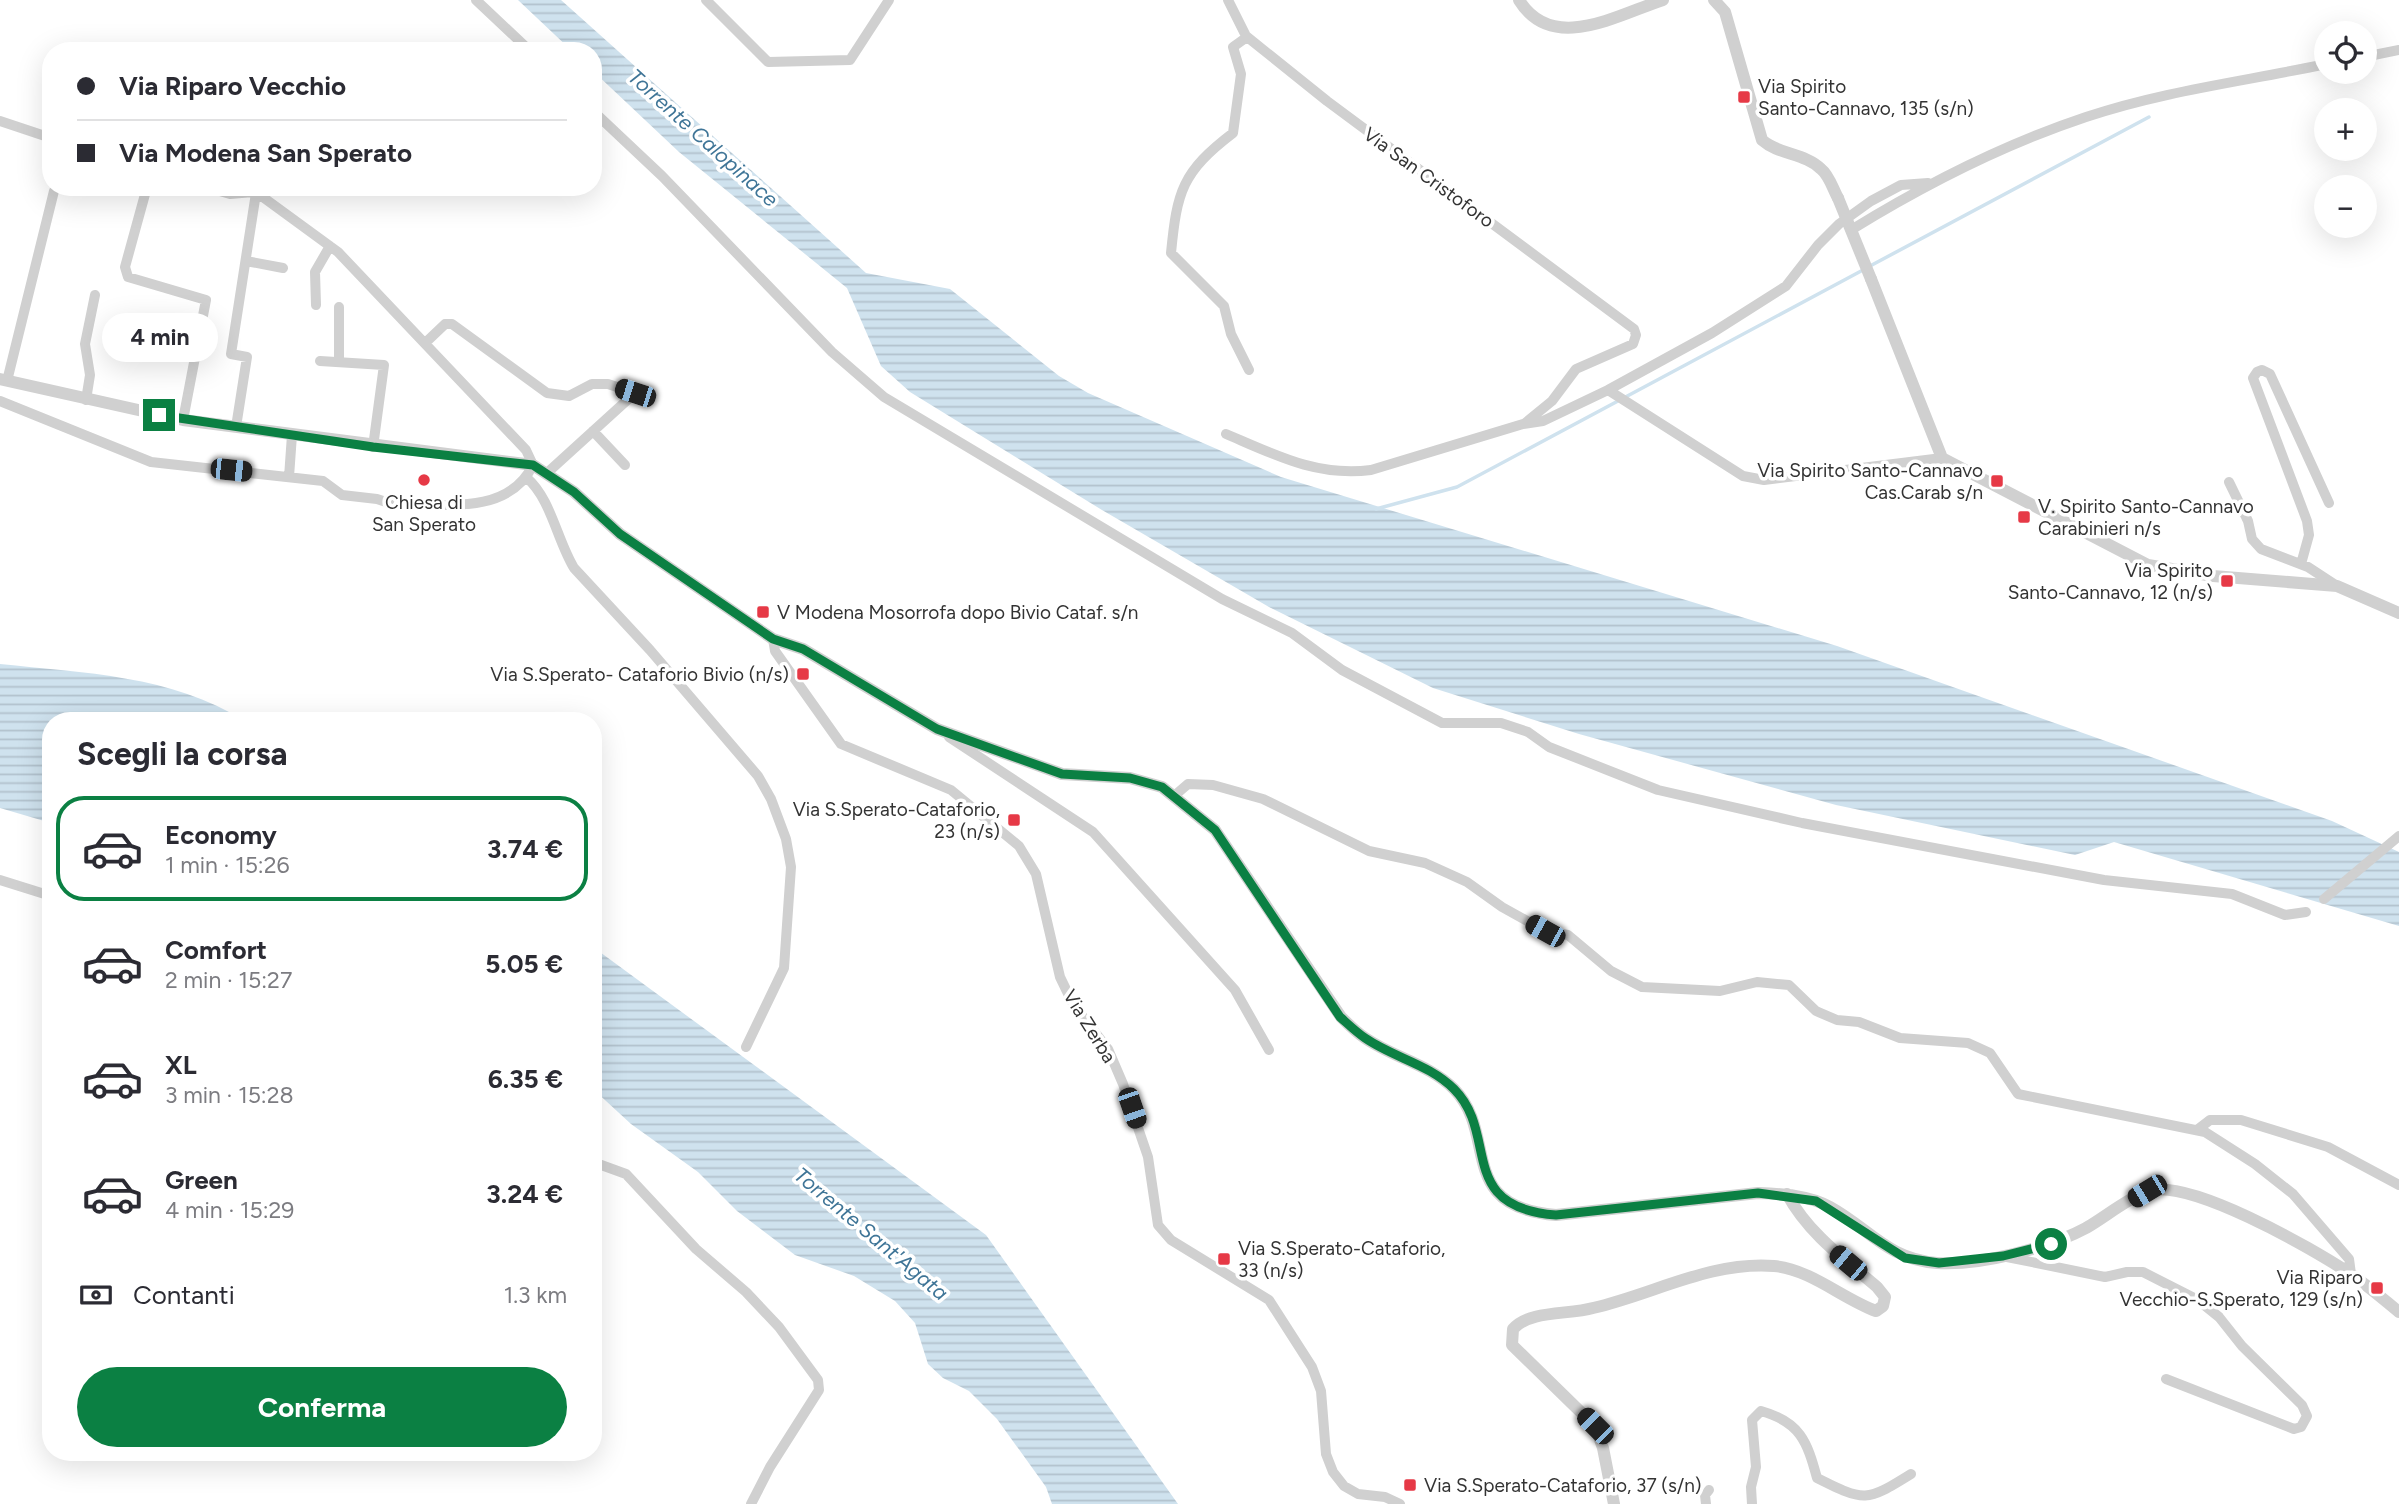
<!DOCTYPE html>
<html lang="it">
<head>
<meta charset="utf-8">
<style>
	body { margin:0; font-family:Figtree,sans-serif; background:#f2f2f3; color:#2b2b33; height:100vh; display:flex; flex-direction:column; font-size:26px; white-space:nowrap }
	* { box-sizing:border-box; margin:0 }
	p { font-size:23px; color:#7c7c81 }
	.icon { flex:none; width:38px; height:38px; fill:none; stroke:currentColor; stroke-width:2; stroke-linecap:round; stroke-linejoin:round }
	.map { position:relative; flex:1; overflow:hidden }
	.drawer { position:absolute; left:42px; top:712px; width:560px; height:749px; display:flex; flex-direction:column; background:#fff; border-radius:28px; box-shadow:0 7px 28px #0002 }
	.drawer>* { flex:none }
	.hud { position:absolute; left:42px; top:42px; width:560px; height:154px; border-radius:28px; box-shadow:0 7px 28px #0002; display:grid; align-content:center; height:154px; padding:0 35px; background:#fff }
	.tools { position:absolute; left:2314px; top:21px; display:grid; gap:14px }
	.tools a { display:grid; place-items:center; width:63px; height:63px; border-radius:50%; background:#fff; box-shadow:0 7px 28px #0002; font-size:35px }
	.end { position:absolute; width:32px; height:32px; margin:-16px; border:9px solid #0b8043; background:#fff; box-shadow:0 0 0 4px #fff }
	.from { border-radius:50% }
	.bubble { position:absolute; height:49px; border-radius:24px; background:#fff; box-shadow:0 7px 28px #0002; font-size:23px; font-weight:700; line-height:49px; text-align:center }
	.car { position:absolute; width:21px; height:42px; margin:-21px -10px; border-radius:9px; box-shadow:0 0 5px 2px #0007; background:linear-gradient(#222 24%,#8ab4d8 0 40%,#222 0 76%,#8ab4d8 0 86%,#222 0) }
	.hud b { display:flex; align-items:center; gap:24px; height:66px; font-size:26px }
	.hud b+b { border-top:2px solid #e1e1e2 }
	.hud i { width:18px; height:18px; background:#2b2b33 }
	ul { padding:0; list-style:none }
	li { display:flex; align-items:center; gap:21px; height:105px; margin:0 14px 10px; padding:0 21px; border:4px solid transparent; border-radius:28px }
	li div { flex:1 }
	li b { display:block; font-size:26px }
	li em { font-style:normal; font-weight:700 }
	li.current { border-color:#0b8043 }
	li>.icon { width:63px; height:63px; stroke-width:1.5 }
	h2 { padding:0 35px; font-size:32px; line-height:84px }
	.pay { display:flex; align-items:center; gap:18px; height:77px; padding:0 35px; font-size:26px }
	.pay p { margin-inline-start:auto }
	.button { display:flex; gap:14px; margin-top:auto; padding:14px 35px }
	.button a { flex:1; height:80px; border-radius:42px; background:#0b8043; color:#fff; font-size:28px; font-weight:700; line-height:80px; text-align:center }
	.map>svg:first-child { display:block }
</style>
</head>
<body>
<div class="map">
<svg width="2399" height="1504" viewBox="0 0 2399 1504">
	<defs>
		<pattern id="water-rules" width="6" height="5" patternUnits="userSpaceOnUse" patternTransform="scale(1.75)"><rect width="6" height="5" fill="#cfe2ee"/><path d="M0 2.5h6" fill="none" stroke="#b2c2cd"/></pattern>
	</defs>
	<rect width="100%" height="100%" fill="#fff"/>
	<path fill="url(#water-rules)" d="M518,0h43l305,273 84,16 109,87 29,17 193,84 556,169 495,175 67,31v74l-285,-84 -39,13 -239,-50 -257,-71 -146,-46 -164,-81 -167,-97 -192,-118 -29,-26 -34,-78 -168,-136 -86,-81v-20h-21z
		M0,664c84,9 171,11 245,57h-194v102l-51,-15z
		M593,947l393,288 192,269h-126l-6,-17 -49,-68 -28,-28 -26,-13 -15,-14 -13,-41 -20,-22 -41,-25 -59,-21 -58,-44 -39,-39 -67,-48 -38,-35z"/>
	<g fill="none" stroke-linecap="round" stroke-linejoin="round">
		<path stroke="#cfe2ee" stroke-width="3.5" d="M1870,266l279,-149
			M1376,509l81,-22 406,-217"/>
		<path stroke="#d0d0d0" stroke-width="10" d="M476,0l54,51
			M706,0l62,62 82,-2 39,-60
			M1228,0l18,36 81,65 307,228 2,6 -3,9 -57,25 -24,32 -28,23
			M1247,37l-14,10 8,27 -8,59c-51,39 -56,58 -62,120l53,53 7,28 18,36
			M2364,57l35,-7
			M593,111l69,65 170,176 52,45 338,202 70,34 50,37 100,53h59l27,9 21,15 109,43 144,33 302,57 128,14 53,21 21,-3
			M0,121l51,17
			M147,187l-22,80 3,10 78,23 -23,120
			M206,187l24,7 23,-2
			M1851,230c73,-45 154,-86 235,-113 77,-26 160,-36 240,-53
			M246,261l37,7
			M316,305l-1,-33 15,-26
			M425,343l20,-19h7l95,69 22,3 23,-12h16l27,9 -88,80
			M320,361l64,4 -11,82
			M339,362v-55
			M7,381l47,-190
			M1608,390l135,86 21,4 178,-22
			M86,400l4,-25 -5,-31 10,-49
			M0,401l151,61 172,19 19,14 35,4 12,4c49,0 118,15 144,-38l-7,-15 -188,-198 -89,-65
			M236,427l11,-70 -16,-3 25,-161
			M593,431l32,34
			M1226,434c49,21 91,43 145,36l152,-46 20,-3 65,-31 104,-57 74,-47 32,-41 21,-21 32,-23 30,-16 27,-2
			M289,477l3,-42
			M527,478c24,21 30,62 47,90l76,82 108,126 13,23 15,40 5,28 -7,101 -38,79
			M2229,482l19,39 4,18 9,10 47,18 29,19
			M2301,564l8,-29 -2,-14 -54,-143 4,-6 5,-2 8,4 59,129
			M773,639l2,12 66,93 110,46 68,56 17,28 24,103 13,27 35,45 15,35 25,73 10,68 13,15 98,60 43,67 9,24 5,63 7,18 11,14 14,8 27,3 15,7
			M949,737l144,95 142,158 34,60
			M1174,796l14,-12 25,1 50,14 106,52 56,12 42,19 35,25 43,24 23,4 43,36 31,16 78,4 37,-9 32,3 27,26 21,9 22,2 41,16 68,5 22,10 28,41 187,38 50,32 38,30 56,65 2,15
			M0,880l51,16
			M2324,899l75,-63
			M2197,1130l13,-10h31l87,27 71,38
			M593,1162l33,12 70,75 50,43 33,35 39,53 1,10 -49,77 -19,37
			M2007,1257l98,20 22,-5h16l55,28 21,17 23,29 60,59 5,11 -6,11 -7,2 -128,-50
			M1706,1504l-1,-9 4,-5
			M1752,1504l-1,-17 5,-20 -4,-47 9,-9c39,11 46,30 56,67 48,24 49,24 94,-4"/>
		<path stroke="#d0d0d0" stroke-width="12" d="M1519,0c33,54 98,15 144,0
			M1714,0l11,12 37,128c17,15 43,13 59,29 8,6 12,20 17,29
			M1871,279l71,179 206,107 65,11 124,10 62,27
			M0,379l183,41 350,45 41,27 46,42 153,105 30,10 134,80 125,45 68,4 32,9 53,43 126,187c7,7 15,15 24,21 29,20 64,26 89,51 45,46 1,118 102,126l202,-22c24,1 50,2 72,14 40,22 57,52 107,56 42,3 112,-15 149,-35 19,-11 38,-27 59,-36 40,-17 168,57 204,81 17,11 34,26 50,39
			M1614,1504l-11,-56 -8,-22 -83,-81 1,-16c17,-19 55,-14 80,-21 61,-14 117,-47 181,-42 36,3 69,33 102,45l7,-5 2,-9 -8,-10c-33,-28 -69,-54 -90,-93"/>
		<path stroke="#d0d0d0" stroke-width="12" d="M1838,198l33,81"/>
	</g>
	<g fill="none" stroke-linecap="round" stroke-linejoin="round">
		<path stroke="#0b8043" stroke-width="9" d="M159,415l214,32 160,18 41,27 46,42 153,105 30,10 134,80 125,45 68,4 32,9 53,43 125,187c8,7 16,15 25,21 29,20 64,26 89,51 46,46 1,118 102,126l202,-22 58,8 89,57 34,5 64,-7 48,-12"/>
	</g>
	<g fill="#e63946" stroke="#fff" stroke-width="2.5">
		<rect x="1737" y="90" width="14" height="14" rx="3.5"/>
		<circle cx="424" cy="480" r="7"/>
		<rect x="1990" y="474" width="14" height="14" rx="3.5"/>
		<rect x="2017" y="510" width="14" height="14" rx="3.5"/>
		<rect x="2220" y="574" width="14" height="14" rx="3.5"/>
		<rect x="756" y="605" width="14" height="14" rx="3.5"/>
		<rect x="796" y="667" width="14" height="14" rx="3.5"/>
		<rect x="1007" y="813" width="14" height="14" rx="3.5"/>
		<rect x="1217" y="1252" width="14" height="14" rx="3.5"/>
		<rect x="2370" y="1281" width="14" height="14" rx="3.5"/>
		<rect x="1403" y="1478" width="14" height="14" rx="3.5"/>
	</g>
	<g text-anchor="middle" stroke-width="7" stroke-linejoin="round" paint-order="stroke">
		<g font-size="19" fill="#333" stroke="#fff" text-anchor="start">
			<text x="1758" y="93">Via Spirito<tspan x="1758" dy="22">Santo-Cannavo, 135 (s/n)</tspan></text>
			<text x="1983" y="477" text-anchor="end">Via Spirito Santo-Cannavo<tspan x="1983" dy="22">Cas.Carab s/n</tspan></text>
			<text x="424" y="509" text-anchor="middle">Chiesa di<tspan x="424" dy="22">San Sperato</tspan></text>
			<text x="2038" y="513">V. Spirito Santo-Cannavo<tspan x="2038" dy="22">Carabinieri n/s</tspan></text>
			<text x="2213" y="577" text-anchor="end">Via Spirito<tspan x="2213" dy="22">Santo-Cannavo, 12 (n/s)</tspan></text>
			<text x="777" y="619">V Modena Mosorrofa dopo Bivio Cataf. s/n</text>
			<text x="789" y="681" text-anchor="end">Via S.Sperato- Cataforio Bivio (n/s)</text>
			<text x="1000" y="816" text-anchor="end">Via S.Sperato-Cataforio,<tspan x="1000" dy="22">23 (n/s)</tspan></text>
			<text x="1238" y="1255">Via S.Sperato-Cataforio,<tspan x="1238" dy="22">33 (n/s)</tspan></text>
			<text x="2363" y="1284" text-anchor="end">Via Riparo<tspan x="2363" dy="22">Vecchio-S.Sperato, 129 (s/n)</tspan></text>
			<text x="1424" y="1492">Via S.Sperato-Cataforio, 37 (s/n)</text>
		</g>
		<g font-size="19" fill="#333" stroke="#fff">
			<text transform="translate(1429 177) rotate(36)" y="7">Via San Cristoforo</text>
			<text transform="translate(1090 1026) rotate(58)" y="7">Via Zerba</text>
		</g>
		<g font-size="21" font-style="italic" fill="#3f7597" stroke="#fff">
			<text transform="translate(703 138) rotate(42)" y="7">Torrente Calopinace</text>
			<text transform="translate(871 1234) rotate(40)" y="7">Torrente Sant'Agata</text>
		</g>
	</g>
</svg>
<div class="tools">
<a><svg class="icon" aria-label="locate" viewBox="0 0 24 24"><circle cx="12" cy="12" r="6"/><path d="M12 2v4M12 18v4M2 12h4M18 12h4"/></svg></a>
<a>+</a>
<a>−</a>
</div>
<i class="end from" style="left:2051px;top:1244px"></i>
<i class="end" style="left:159px;top:415px"></i>
<div class="bubble" style="left:102px;top:313px;width:116px">4 min</div>
<i class="car" style="left:635px;top:393px;rotate:288deg"></i>
<i class="car" style="left:231px;top:470px;rotate:96deg"></i>
<i class="car" style="left:1545px;top:931px;rotate:299deg"></i>
<i class="car" style="left:1132px;top:1108px;rotate:161deg"></i>
<i class="car" style="left:2147px;top:1191px;rotate:239deg"></i>
<i class="car" style="left:1848px;top:1263px;rotate:310deg"></i>
<i class="car" style="left:1595px;top:1426px;rotate:315deg"></i>
<div class="hud">
<b><i class="from"></i>Via Riparo Vecchio</b>
<b><i></i>Via Modena San Sperato</b>
</div>
<section class="drawer">
<h2>Scegli la corsa</h2>
<ul>
<li class="current"><svg class="icon" aria-label="car" viewBox="0 0 24 24"><path d="M5 17H2v-5l4-1 3-4h7l3 4 3 1v5h-3M9 17h6M6 11h13"/><circle cx="7" cy="17" r="2"/><circle cx="17" cy="17" r="2"/></svg><div><b>Economy</b><p>1 min · 15:26</p></div><em>3.74 €</em></li>
<li><svg class="icon" aria-label="car" viewBox="0 0 24 24"><path d="M5 17H2v-5l4-1 3-4h7l3 4 3 1v5h-3M9 17h6M6 11h13"/><circle cx="7" cy="17" r="2"/><circle cx="17" cy="17" r="2"/></svg><div><b>Comfort</b><p>2 min · 15:27</p></div><em>5.05 €</em></li>
<li><svg class="icon" aria-label="car" viewBox="0 0 24 24"><path d="M5 17H2v-5l4-1 3-4h7l3 4 3 1v5h-3M9 17h6M6 11h13"/><circle cx="7" cy="17" r="2"/><circle cx="17" cy="17" r="2"/></svg><div><b>XL</b><p>3 min · 15:28</p></div><em>6.35 €</em></li>
<li><svg class="icon" aria-label="car" viewBox="0 0 24 24"><path d="M5 17H2v-5l4-1 3-4h7l3 4 3 1v5h-3M9 17h6M6 11h13"/><circle cx="7" cy="17" r="2"/><circle cx="17" cy="17" r="2"/></svg><div><b>Green</b><p>4 min · 15:29</p></div><em>3.24 €</em></li>
</ul>
<div class="pay"><svg class="icon" aria-label="cash" viewBox="0 0 24 24"><path d="M3 7h18v10H3z"/><circle cx="12" cy="12" r="2"/></svg>Contanti<p>1.3 km</p></div>
<div class="button"><a>Conferma</a></div>
</section>
</div>
</body>
</html>
